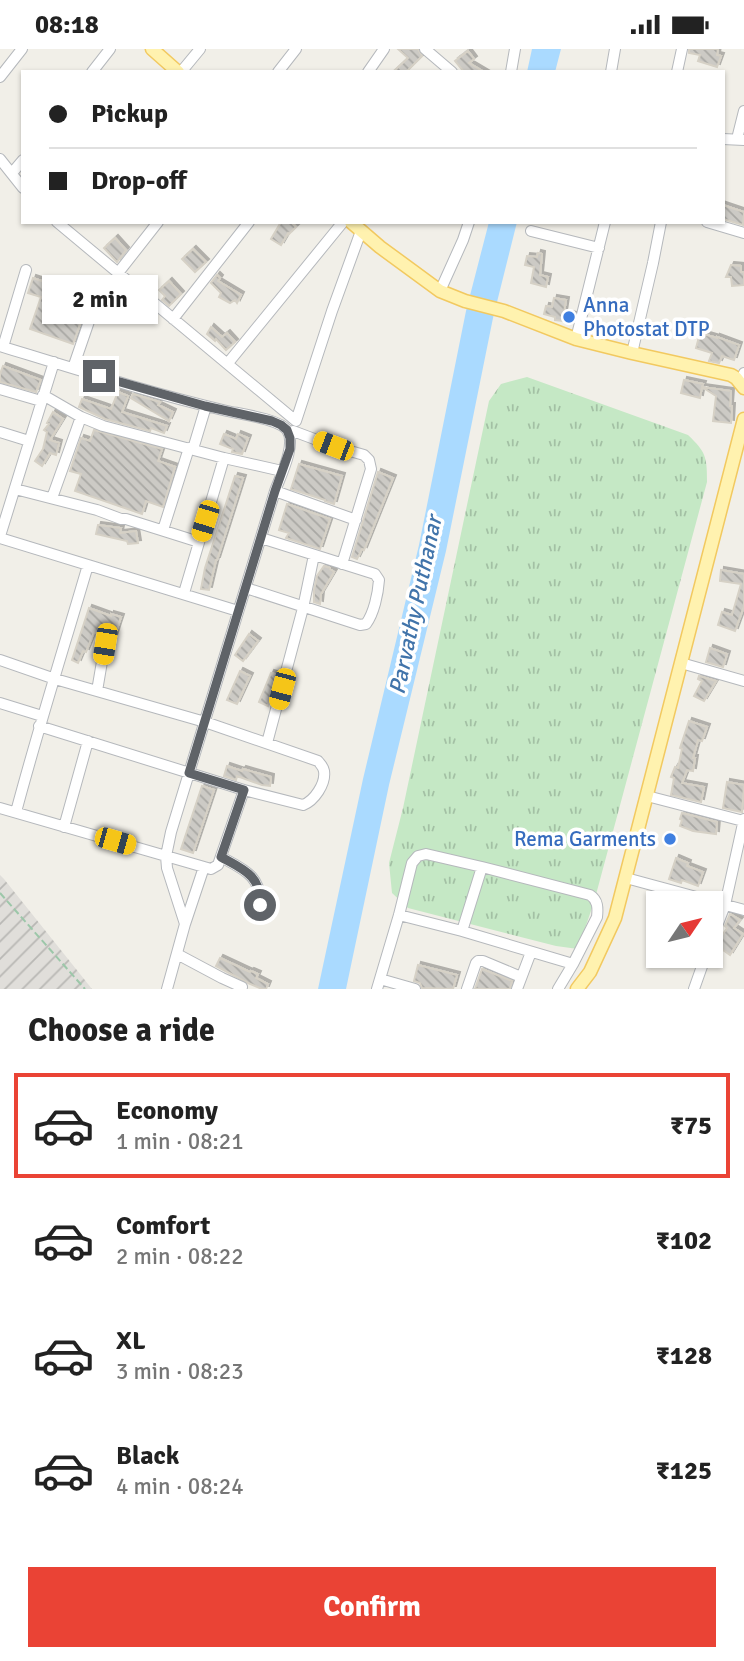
<!DOCTYPE html>
<html lang="en">
<head>
<meta charset="utf-8">
<style>
	body { margin:0; font-family:Signika,sans-serif; background:#f6f6f6; color:#222; height:100vh; display:flex; flex-direction:column; font-size:26px; white-space:nowrap }
	* { box-sizing:border-box; margin:0 }
	p { font-size:23px; color:#767676 }
	.icon { flex:none; width:38px; height:38px; fill:none; stroke:currentColor; stroke-width:2; stroke-linecap:round; stroke-linejoin:round }
	.map { position:relative; height:940px; overflow:hidden }
	.details { display:flex; flex-direction:column; background:#fff; flex:1 }
	.details>* { flex:none }
	.top-card { position:absolute; left:21px; top:21px; width:704px; height:154px; border-radius:0px; box-shadow:0 2px 5px #0004; display:grid; align-content:center; height:154px; padding:0 28px; background:#fff }
	.needle { width:46px; rotate:55deg }
	.tools { position:absolute; left:646px; top:842px; display:grid; gap:14px }
	.tools a { display:grid; place-items:center; width:77px; height:77px; border-radius:0px; background:#fff; box-shadow:0 2px 5px #0004; font-size:35px }
	.end { position:absolute; width:32px; height:32px; margin:-16px; border:9px solid #5f6368; background:#fff; box-shadow:0 0 0 4px #fff }
	.from { border-radius:50% }
	.bubble { position:absolute; height:49px; border-radius:0px; background:#fff; box-shadow:0 2px 5px #0004; font-size:23px; font-weight:700; line-height:49px; text-align:center }
	.car { position:absolute; width:21px; height:42px; margin:-21px -10px; border-radius:9px; box-shadow:0 0 5px 2px #0007; background:linear-gradient(#f5c518 24%,#345 0 40%,#f5c518 0 76%,#345 0 86%,#f5c518 0) }
	.top-card b { display:flex; align-items:center; gap:24px; height:66px; font-size:26px }
	.top-card b+b { border-top:2px solid #e0e0e0 }
	.top-card i { width:18px; height:18px; background:#222 }
	ul { padding:0; list-style:none }
	li { display:flex; align-items:center; gap:21px; height:105px; margin:0 14px 10px; padding:0 14px; border:4px solid transparent; border-radius:0px }
	li div { flex:1 }
	li b { display:block; font-size:26px }
	li em { font-style:normal; font-weight:700 }
	li.on { border-color:#ea4335 }
	li>.icon { width:63px; height:63px; stroke-width:1.5 }
	h2 { padding:0 28px; font-size:32px; line-height:84px }
	.button { display:flex; gap:14px; margin-top:auto; padding:14px 28px }
	.button a { flex:1; height:80px; border-radius:0px; background:#ea4335; color:#fff; font-size:28px; font-weight:700; line-height:80px; text-align:center }
	.status { display:flex; justify-content:space-between; align-items:center; height:49px; padding:0 35px; background:#fff; direction:ltr }
	.status svg { height:19px; fill:currentColor }
	.map>svg:first-child { display:block }
</style>
</head>
<body>
<div class="status"><b>08:18</b><svg viewBox="0 0 49 12"><path d="M0 12V9h3v3zM5 12V6h3v6zM10 12V3h3v9zM15 12V0h3v12zM26 1h20v11H26zM47 4h2v5h-2z"/></svg></div>
<div class="map">
<svg width="744" height="940" viewBox="0 0 744 940">
	<defs>
		<pattern id="industrial-furrows" width="10" height="10" patternUnits="userSpaceOnUse" patternTransform="scale(1.75)"><rect width="10" height="10" fill="#e0deda"/><path d="M-1 1l2-2M0 10L10 0M9 11l2-2" fill="none" stroke="#b9b8b5"/></pattern>
		<pattern id="park-tufts" width="24" height="20" patternUnits="userSpaceOnUse" patternTransform="scale(1.75)"><rect width="24" height="20" fill="#c5e8c5"/><path d="M3 7l-1-3M5 7V3M7 7l1-3M15 17l-1-3M17 17v-4M19 17l1-3" fill="none" stroke="#a3c0a4"/></pattern>
		<pattern id="building-back-hatch" width="6" height="6" patternUnits="userSpaceOnUse" patternTransform="scale(1.75)"><rect width="6" height="6" fill="#cccac5"/><path d="M-1 5l2 2M0 0l6 6M5-1l2 2" fill="none" stroke="#a9a8a4"/></pattern>
		<filter id="shadow"><feDropShadow dx="3" dy="-3" stdDeviation="0" flood-color="#0004"/></filter>
	</defs>
	<rect width="100%" height="100%" fill="#f1efe8"/>
	<path fill="url(#industrial-furrows)" d="M0,826l4,4 88,110h-92z"/>
	<path fill="url(#park-tufts)" d="M527,328l161,58c18,17 19,22 19,47l-113,420 -16,47 -22,-3 -148,-38 -16,-15 -3,-30 14,-55 86,-407 12,-17z"/>
	<path fill="#aadaff" d="M532,0h29l-6,23h-28z
		M489,173h28l-24,96 -47,233 -57,234 -43,204h-28l45,-210 56,-234 47,-234z"/>
	<path fill="url(#building-back-hatch)" stroke="#d6d1c6" stroke-width="2" filter="url(#shadow)" d="M398,0h20l4,7 -16,16h-13l15,-14z
		M689,0h29l-1,6 4,1 -4,11 -19,-6 2,-6 -11,-2z
		M468,2l6,8 -5,4 15,9h-20l-9,-11z
		M723,156l21,7 -1,13 -20,-6z
		M281,173h10l5,5 -7,7 -1,-1 -7,12 -10,-6z
		M115,189l11,12 -9,12 -13,-14z
		M193,200l13,13 -11,10 -13,-13z
		M538,204l4,1 -2,21 8,2 -2,10 -15,-4 3,-16 -9,-2 2,-9 10,1z
		M731,216l10,1v6h3v13l-12,1 -1,-9h-5z
		M217,226l3,3 -2,3 23,14 -4,8 -2,-3 -5,3 -11,-6 2,-4 -10,-10z
		M33,229l29,10 2,-5 18,6 -5,14 9,4 -13,37 -43,-15 11,-32 -13,-4z
		M169,232l12,13 -12,12 -7,-6 3,-4 -6,-6z
		M554,249l12,2 -2,13 10,2 -1,7 -18,-2v-3l-11,-3 2,-8 6,1z
		M211,278l11,10 5,-4 8,9 -9,8 -10,-11 -1,2 -8,-7z
		M700,284l17,5v-1l22,8 -5,15 -12,-4 -3,7 -10,-2 3,-8 -16,-5z
		M3,317l38,14 -5,12 -36,-10v-8z
		M684,331l19,4 -1,3 29,4 -1,15h2l-1,17 -18,-2 3,-25 -14,-9 -2,11 -19,-5z
		M118,343l10,4 -6,16 45,14 -3,7 -13,-5 -1,3 -45,-12 -26,-12 3,-8 29,10z
		M133,345l27,8 -2,3 15,7 -4,9 -38,-23z
		M53,363l10,7 -13,21 9,3 -3,12 -6,-2 -8,13 -7,-5 8,-12 4,-17 -3,-2 5,-6 -2,-1z
		M94,381l68,19 -4,12 17,6 -12,40 -17,-6 -4,13 -67,-23 6,-17 -11,-3 11,-33 9,3z
		M224,385l12,5 2,-5 10,4 -6,16 -10,-2 1,-3 -13,-5z
		M299,415l43,12 -8,28 -9,-3v-1l-34,-11z
		M378,423l15,6 -29,72 -2,-1 -5,10 -5,-2z
		M235,427l8,2 -26,82h-1l-7,30 -8,-1 4,-21z
		M287,455l43,15 -10,30 -34,-11 3,-5 -10,-3z
		M98,476l23,3 -1,5 16,-2 2,12 -10,1 -1,-3 -31,-7z
		M324,517l6,2v1l4,3 -13,22 -1,10 -6,-2v-12l3,-14z
		M721,521l23,4v32l-9,25 -17,-6 4,-13 10,3 9,-31 -21,-3z
		M89,559l22,8v-2l10,3 -7,21 -20,-6 -8,20 -3,-1 -5,12 -6,-3z
		M249,585l9,7 -15,20 -8,-6z
		M710,599l17,6 -4,13 -17,-5z
		M240,622l10,5 -13,28 -10,-4z
		M271,624l6,2 -9,31 -9,-4z
		M699,627l17,5 -12,20 -10,-5 8,-15 -4,-2z
		M689,672l18,6 -5,14 -4,-1 -5,18h2l-2,13 -6,-1 -5,13 22,4 -3,15 -30,-7 3,-17 -3,-1 4,-10 3,1 4,-19 -2,-1z
		M227,717l15,5 1,-2 28,8 -1,9 -8,-1 -25,-9 -1,4 -12,-4z
		M727,733l17,3 -2,27 -19,-4z
		M202,737l12,4 -21,63 -12,-4z
		M682,764l35,9 -1,12 -23,-3 -13,-5 2,-6 -2,-1z
		M676,809l12,5 -1,3 16,6 -5,14 -16,-6 -1,3 -12,-4z
		M730,865l10,6 -6,8 9,6 -13,21 -7,-5 -2,2 -5,-4 5,-11 6,-9 -2,-2z
		M220,909l30,14 1,-1 7,3 -2,4 12,6 -2,5h-4l-14,-6 -32,-17z
		M418,916l39,10 -4,14 -31,-1 -2,-5 -6,-2z
		M482,920l30,12 -2,8h-35z"/>
	<g fill="none" stroke-linecap="round" stroke-linejoin="round">
		<defs>
			<path id="minor" d="M425,0l27,23
				M92,23l18,-23
				M181,23l19,-23
				M278,23l18,-23
				M368,23l16,-23
				M511,23l4,-23
				M611,23l4,-23
				M677,23l5,-23
				M0,28l22,-28
				M723,90l21,1
				M737,90l7,-28
				M0,110l23,29
				M12,124l11,-13
				M57,173l239,199 36,-110 29,-80
				M707,173l37,11
				M531,182l68,17
				M118,224l40,-51
				M440,242l23,-51 6,-18
				M173,270l76,-97
				M576,290l29,-117
				M0,297c75,23 150,47 227,65 14,3 52,8 60,19 10,14 -7,47 -12,61l-104,341 -5,24 1,12 18,56 -18,65
				M3,298l23,-77
				M632,304l21,-90 8,-41
				M228,314l115,-141
				M73,319l23,-67
				M743,328l1,-4
				M0,340l41,12
				M43,346l38,22 22,9 121,32 58,13
				M0,383l29,9
				M290,389l3,-7 40,15 31,9 5,5 2,9 -29,95
				M193,400l13,-43
				M15,440l82,21 24,9h5l73,23
				M275,442l81,29
				M52,449l29,-81
				M163,481l26,-82
				M0,487l54,-174
				M0,489l238,73
				M246,539l114,37 6,-1c8,-11 12,-30 13,-44l-4,-6 -114,-36
				M184,544l40,-135
				M0,611l55,19 150,43 113,39c3,4 5,5 6,10 2,13 -10,30 -21,34l-59,-15 -205,-64
				M681,614l63,18
				M97,642l8,-47
				M0,654l42,13
				M267,694l36,-135 11,-53
				M647,747l96,25
				M0,759l211,61 7,-4 26,-75
				M16,763c22,-83 48,-165 72,-247
				M64,778l24,-86
				M221,808c22,12 41,19 39,48
				M626,829l118,32
				M399,866l63,16 111,33 -15,25
				M185,875l19,-57
				M462,882l20,-64
				M710,895l15,-39 19,-86
				M177,905l45,24 20,9
				M380,930l35,10
				M377,940l22,-74 13,-52 6,-7 8,-2 56,13 108,28c8,5 8,13 7,22l-24,47
				M467,940l9,-26 2,-2h5l38,16
				M517,940l14,-37
				M694,940l12,-34"/>
			<path id="major" d="M152,0l26,23
				M351,173l29,25 60,44 25,10 39,10 72,28 56,14 99,22 5,3 8,10
				M577,940l13,-17 25,-54 129,-499"/>
		</defs>
		<use href="#minor" stroke="#b5b8bc" stroke-width="12"/>
		<use href="#major" stroke="#f2c960" stroke-width="15"/>
		<path stroke="#9cc7a9" stroke-width="2" stroke-dasharray="7 3.5" stroke-linecap="butt" d="M0,844l85,96"/>
		<use href="#minor" stroke="#fff" stroke-width="10"/>
		<use href="#major" stroke="#fff2af" stroke-width="12"/>
	</g>
	<g fill="none" stroke-linecap="round" stroke-linejoin="round">
		<path stroke="#5f6368" stroke-width="9" d="M99,327l106,30 67,15 9,4 6,5 3,8v11l-15,42 -86,282 55,17 -23,67c22,12 41,19 39,48"/>
	</g>
	<g fill="#3f7fe0" stroke="#fff" stroke-width="2.5">
		<circle cx="569" cy="268" r="7"/>
		<circle cx="670" cy="790" r="7"/>
	</g>
	<g text-anchor="middle" stroke-width="7" stroke-linejoin="round" paint-order="stroke">
		<g font-size="21" fill="#366cbe" stroke="#fff" text-anchor="start">
			<text x="583" y="263">Anna<tspan x="583" dy="24">Photostat DTP</tspan></text>
			<text x="656" y="797" text-anchor="end">Rema Garments</text>
		</g>
		<g font-size="23" font-style="italic" fill="#4174aa" stroke="#fff">
			<text transform="translate(415 556) rotate(-78)" y="8">Parvathy Puthanar</text>
		</g>
	</g>
</svg>
<div class="tools">
<a><svg class="needle" viewBox="-14 -14 28 28"><path d="M0-13l5 13h-10z" fill="#e53935"/><path d="M0 13l5-13h-10z" fill="#767676"/></svg></a>
</div>
<i class="end from" style="left:260px;top:856px"></i>
<i class="end" style="left:99px;top:327px"></i>
<div class="bubble" style="left:42px;top:226px;width:116px">2 min</div>
<i class="car" style="left:333px;top:397px;rotate:291deg"></i>
<i class="car" style="left:205px;top:472px;rotate:197deg"></i>
<i class="car" style="left:105px;top:595px;rotate:189deg"></i>
<i class="car" style="left:282px;top:640px;rotate:195deg"></i>
<i class="car" style="left:115px;top:792px;rotate:106deg"></i>
<div class="top-card">
<b><i class="from"></i>Pickup</b>
<b><i></i>Drop-off</b>
</div>
</div>
<section class="details">
<h2>Choose a ride</h2>
<ul>
<li class="on"><svg class="icon" aria-label="car" viewBox="0 0 24 24"><path d="M5 17H2v-5l4-1 3-4h7l3 4 3 1v5h-3M9 17h6M6 11h13"/><circle cx="7" cy="17" r="2"/><circle cx="17" cy="17" r="2"/></svg><div><b>Economy</b><p>1 min · 08:21</p></div><em>₹75</em></li>
<li><svg class="icon" aria-label="car" viewBox="0 0 24 24"><path d="M5 17H2v-5l4-1 3-4h7l3 4 3 1v5h-3M9 17h6M6 11h13"/><circle cx="7" cy="17" r="2"/><circle cx="17" cy="17" r="2"/></svg><div><b>Comfort</b><p>2 min · 08:22</p></div><em>₹102</em></li>
<li><svg class="icon" aria-label="car" viewBox="0 0 24 24"><path d="M5 17H2v-5l4-1 3-4h7l3 4 3 1v5h-3M9 17h6M6 11h13"/><circle cx="7" cy="17" r="2"/><circle cx="17" cy="17" r="2"/></svg><div><b>XL</b><p>3 min · 08:23</p></div><em>₹128</em></li>
<li><svg class="icon" aria-label="car" viewBox="0 0 24 24"><path d="M5 17H2v-5l4-1 3-4h7l3 4 3 1v5h-3M9 17h6M6 11h13"/><circle cx="7" cy="17" r="2"/><circle cx="17" cy="17" r="2"/></svg><div><b>Black</b><p>4 min · 08:24</p></div><em>₹125</em></li>
</ul>
<div class="button"><a>Confirm</a></div>
</section>
</body>
</html>
